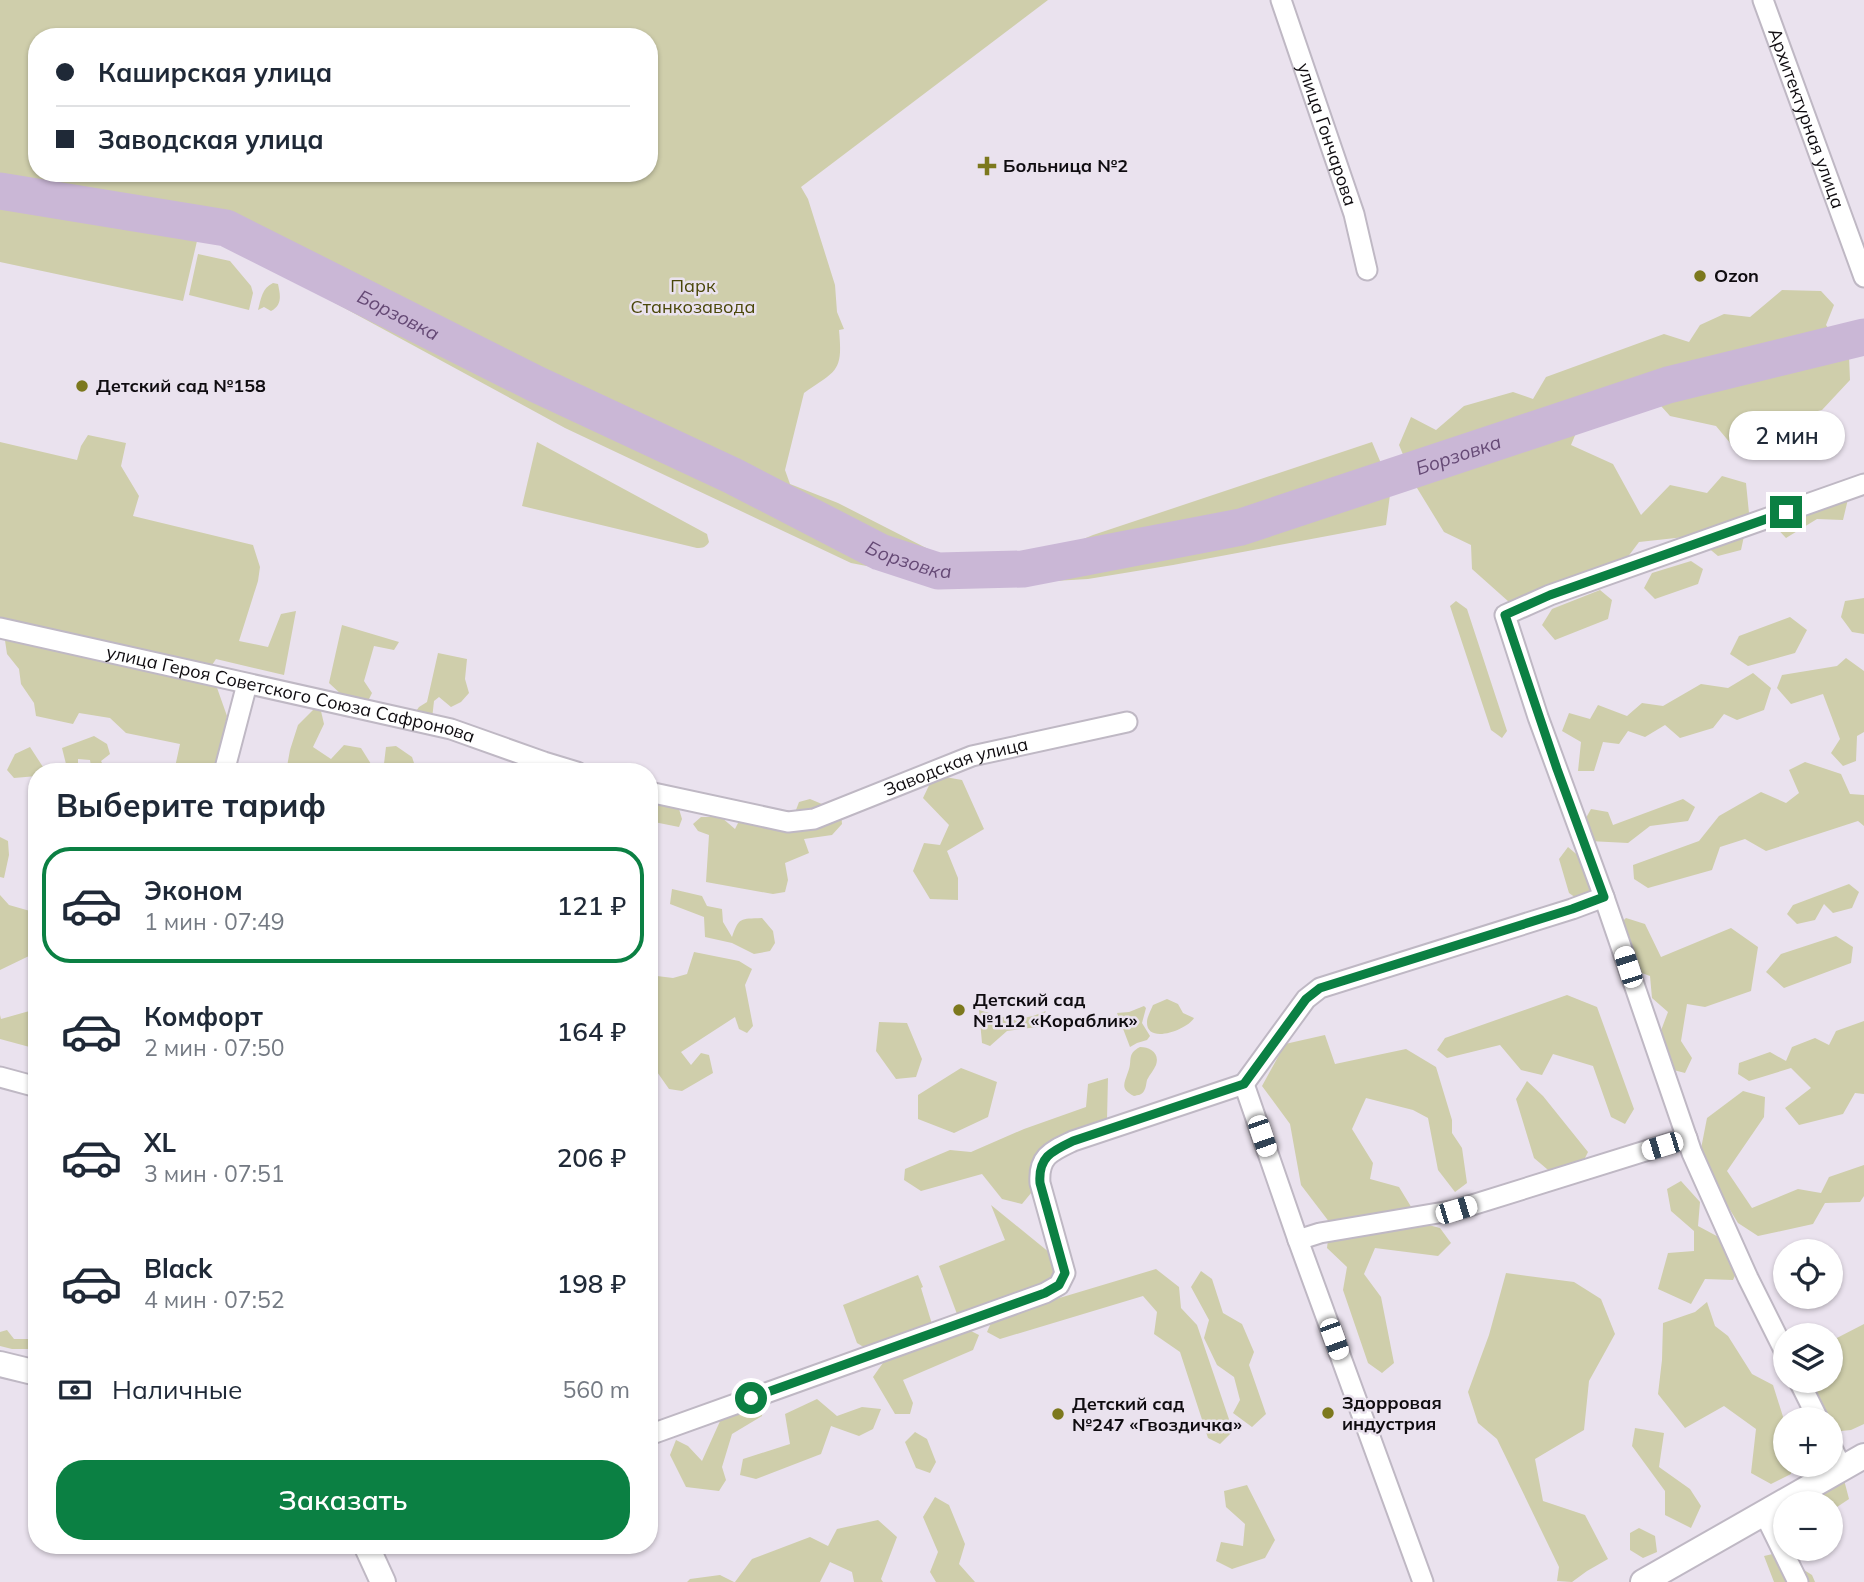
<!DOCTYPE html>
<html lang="ru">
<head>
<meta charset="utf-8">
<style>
	body { margin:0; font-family:Mulish,sans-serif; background:#f6f6f7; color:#1f2937; height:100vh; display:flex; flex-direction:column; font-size:26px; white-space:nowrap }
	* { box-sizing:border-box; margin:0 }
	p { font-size:23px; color:#747a83 }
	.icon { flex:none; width:38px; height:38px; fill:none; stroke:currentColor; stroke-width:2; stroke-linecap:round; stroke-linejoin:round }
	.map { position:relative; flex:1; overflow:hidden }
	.side { position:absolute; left:28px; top:763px; width:630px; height:791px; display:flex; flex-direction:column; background:#fff; border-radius:28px; box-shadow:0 2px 5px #0004 }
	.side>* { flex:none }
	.hud { position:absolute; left:28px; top:28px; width:630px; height:154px; border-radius:28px; box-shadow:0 2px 5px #0004; display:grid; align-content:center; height:154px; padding:0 28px; background:#fff }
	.fabs { position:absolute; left:1773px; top:1239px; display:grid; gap:14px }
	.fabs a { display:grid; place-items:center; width:70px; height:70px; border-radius:50%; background:#fff; box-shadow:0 2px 5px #0004; font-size:35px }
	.end { position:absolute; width:32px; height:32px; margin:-16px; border:9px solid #0b8043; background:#fff; box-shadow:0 0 0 4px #fff }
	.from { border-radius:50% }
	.bubble { position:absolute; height:49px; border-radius:24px; background:#fff; box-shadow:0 2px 5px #0004; font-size:23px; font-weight:600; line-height:49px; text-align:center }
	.car { position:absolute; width:21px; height:42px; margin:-21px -10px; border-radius:9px; box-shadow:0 0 5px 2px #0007; background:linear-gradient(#fff 24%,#345 0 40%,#fff 0 76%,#345 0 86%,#fff 0) }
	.hud b { display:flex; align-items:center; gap:24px; height:66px; font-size:26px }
	.hud b+b { border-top:2px solid #e0e1e3 }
	.hud i { width:18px; height:18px; background:#1f2937 }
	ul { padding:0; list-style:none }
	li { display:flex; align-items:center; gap:21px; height:116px; margin:0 14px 10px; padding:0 14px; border:4px solid transparent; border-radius:28px }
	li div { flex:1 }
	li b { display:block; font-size:26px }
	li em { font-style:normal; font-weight:600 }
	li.active { border-color:#0b8043 }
	li>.icon { width:63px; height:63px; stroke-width:1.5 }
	h2 { padding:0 28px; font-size:32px; line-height:84px }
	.pay { display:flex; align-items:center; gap:18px; height:77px; padding:0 28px; font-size:26px }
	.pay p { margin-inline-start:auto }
	.action { display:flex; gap:14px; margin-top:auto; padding:14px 28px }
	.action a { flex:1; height:80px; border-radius:28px; background:#0b8043; color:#fff; font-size:28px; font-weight:600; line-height:80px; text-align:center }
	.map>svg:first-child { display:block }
</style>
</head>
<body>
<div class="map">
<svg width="1864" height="1582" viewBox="0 0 1864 1582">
	<rect width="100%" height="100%" fill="#eae2ee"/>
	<path fill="#cfceab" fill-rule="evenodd" d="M0,0h1048l-247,187 7,12 27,86 2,27 7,17 -5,1c4,42 -2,40 -35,63l-19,77 5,14 48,19 98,50 84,12 73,-30 279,-93 19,45 -5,38 -213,40 -85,14 -118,7 -119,-23 -286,-135 -335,-182 -33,-5 -14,60 -183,-39zM37,37h612v136h-612z
		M198,254l32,7 21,25 2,7 -4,17 -60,-15z
		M273,283l5,1c2,10 5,21 -7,27l-7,-4 -6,3c3,-11 4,-22 15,-27z
		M1782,290l39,1 13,14 -8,20 23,31 1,24 -28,30 -42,10 -37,-5 4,28 -11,7 -20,-24 -46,-10 -17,-19 -72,24 -10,24 42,19 28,51 29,-30 37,8 15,-17 24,7 3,30 -8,37 -23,6 -24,-20 -55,6 -15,20 -115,40 -37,-33 -1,-24 -27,-13 -27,-44 -18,-43 12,-28 25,13 28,-24 49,-14 20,7 13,-22 118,-43 25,8 11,-17 24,-11 26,3z
		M88,435l38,8 -5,23 18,30 -6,20 120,29 7,22 -2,14 -19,60 29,6 13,-33 15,-3 -12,64 -68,-16 -6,9 17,48 -11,52h-17v4h-25l6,-28 -54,-11 -16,-15 -31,-5 -6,11 -37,-8 -2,-13 -13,-19 -2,-15 -12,-15 -5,-34 -2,-1v-177l77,18 4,-14z
		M537,442l170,92 2,8c-3,5 -6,6 -12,6l-175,-42z
		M1848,499l-5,21 -26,-1 -31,19 -14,-15z
		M1691,561l12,8 -5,15 -43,15 -11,-11 8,-15z
		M1600,590l12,10 -4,19 -53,21 -13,-15 10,-16z
		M1864,598v36l-12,-2 -11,-15 4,-16z
		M1456,601l11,8 40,122 -5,7 -11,-8 -41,-124z
		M1790,617l17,13 -12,23 -47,13 -18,-12 9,-18z
		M342,625l57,17 -5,8 -20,-4 -10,35 8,12 -4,8 -26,-6 -13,-12z
		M438,653l29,6 -2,20 4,14 -8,9 -10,5 -12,-10 -5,4 -2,18 -18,-5 5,-7 8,-5z
		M1846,658l18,13v61l-7,4 -1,25 -13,5 -12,-13 9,-14 -17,-45 -32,10 -14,-16 5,-13 55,-9z
		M1753,673l18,15 -7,22 -27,10 -13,-6 -11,14 -33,10 -15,-13 -20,12 -17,-6 -9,13 -16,-2 -9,29h-16l3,-29 -19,-11 7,-18 21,6 8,-14 29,11 15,-13 21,3 38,-22 27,4z
		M315,708l6,3 3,13 -11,23 18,12 13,-14 17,3 15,24h-90l4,-22 8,-25z
		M94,736l13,8 3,10 -9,7 4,8 8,3h-21l-2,-12 -12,-1v13h-10l-6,-24z
		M396,746l16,11 5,15h-34l3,-25z
		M30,747l13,20 -1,5h-5v4l-23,2 -7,-8 8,-16z
		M1805,762l36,12 9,20 14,1v31l-6,-5 -92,30 -21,-12 -25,8 -8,23 -64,18 -14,-9 -1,-14 66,-24 20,-25 42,-24 25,11 13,-10 -10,-23z
		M934,775l28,5 22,49 -37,22 11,27v22l-28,-1 -17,-28 11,-28 16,2 9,-20 -26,-27z
		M810,799l31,13 1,12 -10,11 -28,4 5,14 -24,10 3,17 -3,12 -12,2 -67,-12 3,-47 -11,-4 -5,-7 8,-7h20l14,12 4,-8 54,-3 6,-16z
		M1683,799l12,8 -7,14 -38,5 -22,17 -39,-2 -7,-16 9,-16 17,3 5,13z
		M654,803l25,6 3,10 -3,8 -30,-6v-15z
		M0,837l8,4 1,14 -5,23 -4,-1z
		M1568,847l13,11 10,35 -8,10 -14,-10 -10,-34z
		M1849,884l10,8 -7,16 -19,5 -9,-9 -9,16 -18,4 -10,-10 6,-9z
		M672,889l30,7 5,10 15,3 1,13 9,15c7,-20 8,-18 30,-19l11,13 2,12 -5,8 -16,3 -22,-11 -27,-6 -1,-20 -34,-13z
		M0,895l9,10 28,8v55l-8,-12 -29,14z
		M1626,918l19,6 16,33 70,-29 27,19 -7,44 -46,16 -18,-3 -6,37 11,17 -7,15 -19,-5 -9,-27 11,-29 -16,-14 -2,-22 -27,-10 -12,-34z
		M1836,936l17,11 -2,16 -67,25 -18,-16 15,-18z
		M694,952l45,9 13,8 -7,16 8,41 -6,7 -8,-4 -4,-12 -54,35 10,13 10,-12 8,2 4,18 -31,18 -13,-2 -14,-20 -6,2v-96l24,3 14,-4z
		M1567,995l30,12 37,102 -9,15 -14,-7 -18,-51 -40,-12 -11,21 -21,-5 -21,-25 -53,13 -10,-8 8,-12z
		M1167,999l11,5 5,9 11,5c-7,12 -48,27 -47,4 0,-5 4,-12 6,-17z
		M1144,1006l2,2 -4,15 8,13 -3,4 -10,3 -7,4 -13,-34 12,-1z
		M33,1010l4,3v36l-37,-10v-24l1,4z
		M979,1010l34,10 20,-4 13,-5 -9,16 -30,4 -17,15 -8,-3z
		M1864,1021v73l-9,-1 -12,21 -44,11 -14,-17 26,-20 -20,-20 -42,13 -11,-7 1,-11 31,-11 16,9 6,-14 23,-9 14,7 7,-14z
		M879,1022l28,1 15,36 -6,18 -20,2 -20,-28z
		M1325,1035l10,29 71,-15 30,18 16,53v13l10,15 5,35 -12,9 -17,-22 -10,-52 -15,-8 -47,-12 -14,31 21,34 -3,16 29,8 22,36 19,5 11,15 -13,13 -63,-8 -11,26 17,23 13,66 -12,10 -14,-10 -25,-73 4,-23 -20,-19 3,-25 -29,-38 -11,-61 -28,-38 23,-42z
		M1140,1047c10,0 20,6 16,18 -2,5 -6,9 -9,15 -1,4 -1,8 -3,11 -2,4 -6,4 -10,5 -14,-7 -10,-12 -6,-24 5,-11 -2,-18 12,-25z
		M961,1068l36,14 -9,35 -34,16 -36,-14v-24z
		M1108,1078l-1,41 -19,28 -58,17 6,23 -14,17 -20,-5 -20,-25 -61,17 -17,-11 1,-11 45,-19 21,2 53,-23 62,-22 2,-23z
		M1527,1081l16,15 45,56 -9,18 -25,5 -20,-17 -18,-59z
		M1743,1091l22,6 -1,20 -37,54 25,37 46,-19 23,4 8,-16 35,-12v31l-4,6 -35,1 -12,21 -55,12 -20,-13 -39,-64 8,-41z
		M1681,1181l19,21 -2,24 28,15 13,26 -6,13 -28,-1 -14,25 -33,-15 10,-36 26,-2v-20l-23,-20 -4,-22z
		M991,1205l59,48 5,14 -1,7 -5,9 -88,32 -4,-1 -18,-48 66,-26z
		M1156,1269l23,18 2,21 16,17 36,106 -13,13 -12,-6 -28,-86 -26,-18 3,-22 -14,-16 -143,43 -13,-7 6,-14z
		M1201,1271l11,8 11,34 19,11 12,28 -5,13 17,49 -14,13 -19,-14 7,-13 -6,-23 -17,-12 -13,-27 5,-18 -18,-33z
		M1506,1273l68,9 27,17 14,35 -26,47 -5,49 -49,29 8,42 42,14 23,44 -21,12 -15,11 -15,-1 2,-14 -62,-128 -19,-16 -10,-31 21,-57z
		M918,1275l5,12 -2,1 11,36 -58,23 -12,-1 -5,-3 -14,-38z
		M1707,1302l8,24 13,10 24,38 21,11 12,38v42h7l-1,9 -20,10 -20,-11 5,-44 -32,-23 -39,22 -27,-34 4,-34 1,-37 32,-11z
		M37,1321v28h-25l-12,-3v-14l7,-2 7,9h15v-8z
		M1864,1324v100l-13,6 -20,2 -1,-13h-7l-19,-38h26l1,-40z
		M965,1328l14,7 -6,15 -70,30 10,23 -3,11h-15l-22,-37 12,-17z
		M817,1399l20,17 25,-9 19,2 -8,20 -14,7 -28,-10 -10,28 -65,25 -16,-4 3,-16 47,-15 -5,-30z
		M750,1403l13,2 -1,11 -30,18 -10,33 4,13 -7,11 -33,-4 -16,-32 6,-15 12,6 14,15 19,-42z
		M1635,1428l29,5 -5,34 31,22 11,17 -10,22 -26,-13v-24l-33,-45z
		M915,1432l12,7 9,23 -6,11 -14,-5 -11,-26z
		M1843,1476l6,23 -18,12 -1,-8h-33z
		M1247,1485l28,55 -10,18 -33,11 -16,-8 5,-19 22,4 2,-22 -19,-17 -2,-16z
		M935,1497l14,8 16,39 -6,20 16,18h-39l-6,-10 8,-20 -15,-35z
		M878,1520l19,17 -16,42 2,3h-29l-2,-10 -22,-10 -10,20h-85l17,-23 58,-22 18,9 9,-17z
		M1639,1528l16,8 2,16 -14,6 -13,-8v-17z
		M1777,1553l35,22 3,7h-41l-10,-26z
		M720,1575l14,7h-47l3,-3z"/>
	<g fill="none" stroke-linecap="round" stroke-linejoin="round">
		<path stroke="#cab7d6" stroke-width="37" id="s1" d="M0,191l226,37 310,156 197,92 147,76 58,19 85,-2 218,-42 427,-142 196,-48"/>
		<defs>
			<g id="minor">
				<path id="s2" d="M1281,0l73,214 13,56"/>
				<path id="s3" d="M1763,0l101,277"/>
				<path id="s4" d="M0,628l451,101 93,33 33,10"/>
				<path d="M224,772l23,-88"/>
				<path id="s5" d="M649,792l139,30 26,-3 158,-63 155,-34"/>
				<path d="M0,1077l37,10"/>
				<path d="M1244,1084l54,156 125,342"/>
				<path d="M1244,1084l62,-85 14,-11 252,-79 32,-12"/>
				<path d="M1298,1240l22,-7 136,-23 231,-72"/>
				<path d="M1785,1352l-37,-74 -56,-125 -88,-256 -66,-180 -33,-102 45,-20 314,-111"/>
				<path d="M1799,1381l19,38"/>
				<path d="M649,1435l396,-142 14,-8 6,-12 -25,-90c-2,-27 12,-32 33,-42l171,-57"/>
				<path d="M1830,1444l12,24"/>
				<path d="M1764,1513l34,69"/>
			</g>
			<path id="tertiary" d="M0,1364l37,9
				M366,1545l17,37
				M1643,1582l221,-126"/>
		</defs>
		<use href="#minor" stroke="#bfb8c4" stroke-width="23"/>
		<use href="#tertiary" stroke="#bfb8c4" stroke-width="28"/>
		<use href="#minor" stroke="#fff" stroke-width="19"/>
		<use href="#tertiary" stroke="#fff" stroke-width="24"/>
	</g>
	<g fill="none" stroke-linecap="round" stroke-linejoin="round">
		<path stroke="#0b8043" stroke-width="9" d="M751,1398l294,-105 14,-8 6,-12 -25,-90c-2,-26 12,-32 33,-42l171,-57 62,-85 14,-11 252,-79 32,-12 -47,-128 -52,-154 45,-20 236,-83"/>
	</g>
	<g fill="#7c781d" stroke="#eae2ee" stroke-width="2.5">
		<path d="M983.5 155.5h7v7h7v7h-7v7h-7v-7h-7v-7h7z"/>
		<circle cx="1700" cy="276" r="7"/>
		<circle cx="82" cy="386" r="7"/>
		<circle cx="959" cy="1010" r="7"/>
		<circle cx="1328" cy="1413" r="7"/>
		<circle cx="1058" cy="1414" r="7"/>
	</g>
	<g text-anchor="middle" stroke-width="5" stroke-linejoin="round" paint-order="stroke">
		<g font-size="18" fill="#0f0c10" stroke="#eae2ee">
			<text dy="6" stroke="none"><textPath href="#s3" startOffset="126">Архитектурная улица</textPath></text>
			<text dy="6" stroke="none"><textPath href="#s2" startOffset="142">улица Гончарова</textPath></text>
			<text dy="6" stroke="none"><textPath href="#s4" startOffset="298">улица Героя Советского Союза Сафронова</textPath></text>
			<text dy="6" stroke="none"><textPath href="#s5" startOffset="320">Заводская улица</textPath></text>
		</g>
		<g font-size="18" font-weight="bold" fill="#0f0c10" stroke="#eae2ee" text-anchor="start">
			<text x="1003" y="172">Больница №2</text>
			<text x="1714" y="282">Ozon</text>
			<text x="96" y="392">Детский сад №158</text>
			<text x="973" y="1006">Детский сад<tspan x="973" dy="21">№112 «Кораблик»</tspan></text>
			<text x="1342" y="1409">Здорровая<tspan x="1342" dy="21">индустрия</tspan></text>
			<text x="1072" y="1410">Детский сад<tspan x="1072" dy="21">№247 «Гвоздичка»</tspan></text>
		</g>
		<g font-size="18" fill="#4a4709" stroke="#eae2ee">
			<text x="693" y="292">Парк<tspan x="693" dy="21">Станкозавода</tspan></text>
		</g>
		<g font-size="19" font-style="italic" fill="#654975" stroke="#eae2ee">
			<text dy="7" stroke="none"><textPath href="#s1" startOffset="422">Борзовка</textPath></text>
			<text dy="7" stroke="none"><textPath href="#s1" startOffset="1556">Борзовка</textPath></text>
			<text dy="7" stroke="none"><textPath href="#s1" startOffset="989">Борзовка</textPath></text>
		</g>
	</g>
</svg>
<div class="fabs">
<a><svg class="icon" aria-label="locate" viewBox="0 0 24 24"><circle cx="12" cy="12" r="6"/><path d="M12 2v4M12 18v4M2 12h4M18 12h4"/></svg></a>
<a><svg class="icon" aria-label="layers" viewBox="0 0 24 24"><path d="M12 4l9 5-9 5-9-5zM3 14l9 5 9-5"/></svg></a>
<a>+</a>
<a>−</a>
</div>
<i class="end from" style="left:751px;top:1398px"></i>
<i class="end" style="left:1786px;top:512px"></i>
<div class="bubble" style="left:1729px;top:411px;width:116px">2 мин</div>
<i class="car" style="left:1628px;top:967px;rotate:342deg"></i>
<i class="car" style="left:1262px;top:1136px;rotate:161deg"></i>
<i class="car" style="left:1662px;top:1146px;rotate:253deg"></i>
<i class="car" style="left:1456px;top:1210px;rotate:73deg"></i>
<i class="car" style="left:1334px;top:1339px;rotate:160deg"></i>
<div class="hud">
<b><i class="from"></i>Каширская улица</b>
<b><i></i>Заводская улица</b>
</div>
<section class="side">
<h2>Выберите тариф</h2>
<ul>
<li class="active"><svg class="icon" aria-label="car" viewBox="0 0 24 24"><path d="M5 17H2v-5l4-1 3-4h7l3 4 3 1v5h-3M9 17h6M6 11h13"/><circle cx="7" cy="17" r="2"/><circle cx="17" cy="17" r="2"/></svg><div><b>Эконом</b><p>1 мин · 07:49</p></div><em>121 ₽</em></li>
<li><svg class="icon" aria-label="car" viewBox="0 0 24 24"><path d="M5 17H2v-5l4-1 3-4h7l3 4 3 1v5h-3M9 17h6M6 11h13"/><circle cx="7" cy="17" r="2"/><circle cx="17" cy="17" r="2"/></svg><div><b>Комфорт</b><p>2 мин · 07:50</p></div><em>164 ₽</em></li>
<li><svg class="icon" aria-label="car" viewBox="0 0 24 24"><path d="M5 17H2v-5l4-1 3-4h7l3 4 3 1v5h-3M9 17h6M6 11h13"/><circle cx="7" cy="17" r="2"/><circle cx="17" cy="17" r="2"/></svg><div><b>XL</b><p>3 мин · 07:51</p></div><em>206 ₽</em></li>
<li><svg class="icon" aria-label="car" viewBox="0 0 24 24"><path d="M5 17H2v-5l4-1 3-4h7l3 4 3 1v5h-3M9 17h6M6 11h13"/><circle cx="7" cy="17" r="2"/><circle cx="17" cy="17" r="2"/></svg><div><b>Black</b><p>4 мин · 07:52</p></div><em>198 ₽</em></li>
</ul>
<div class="pay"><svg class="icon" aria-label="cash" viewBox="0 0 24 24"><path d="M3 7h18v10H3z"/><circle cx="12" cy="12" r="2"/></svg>Наличные<p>560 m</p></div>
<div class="action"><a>Заказать</a></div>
</section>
</div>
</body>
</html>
